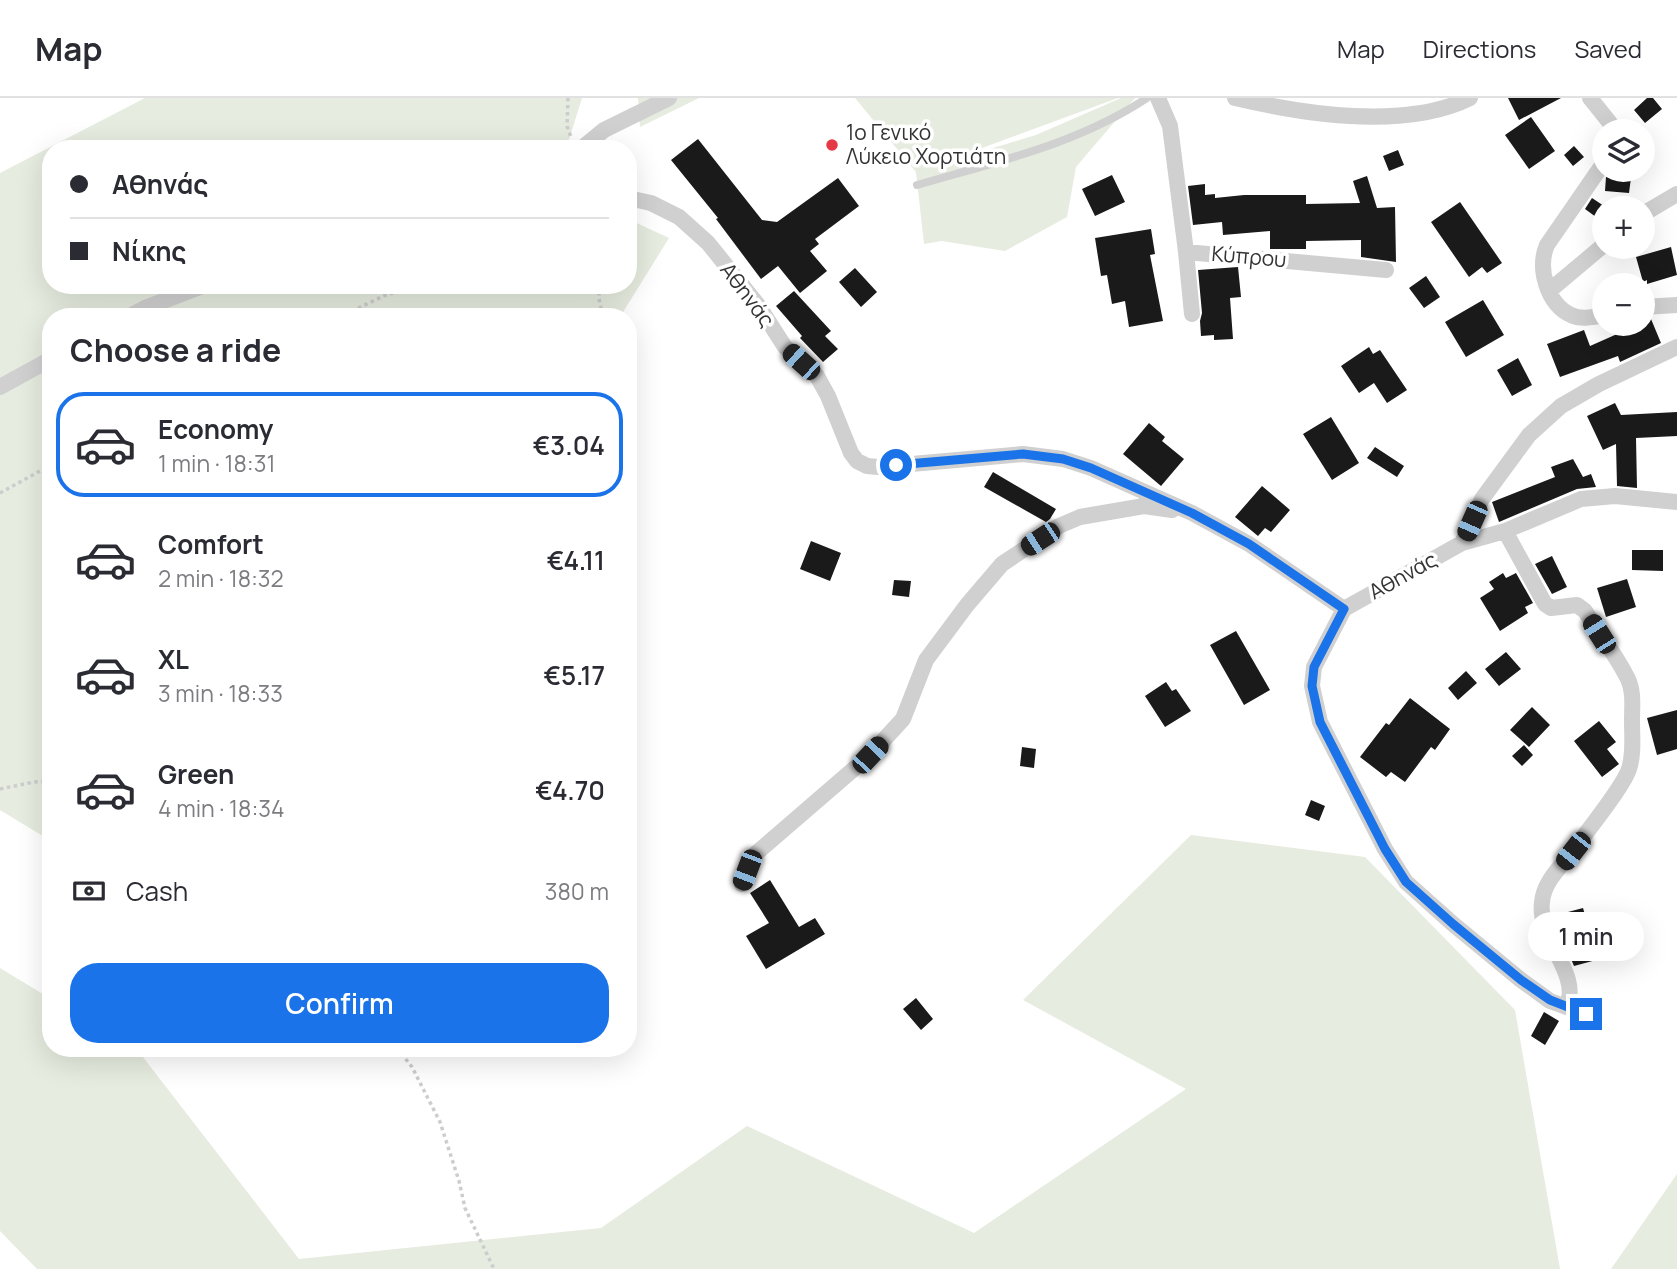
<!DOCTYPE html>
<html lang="en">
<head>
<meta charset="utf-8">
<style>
	body { margin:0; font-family:Manrope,sans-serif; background:#f7f7f7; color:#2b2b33; height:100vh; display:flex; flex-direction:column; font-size:26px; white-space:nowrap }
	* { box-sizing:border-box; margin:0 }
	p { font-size:23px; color:#7c7c81 }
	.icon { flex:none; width:38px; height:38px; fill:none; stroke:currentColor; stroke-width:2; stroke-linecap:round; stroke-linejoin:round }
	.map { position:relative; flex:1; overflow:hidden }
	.drawer { position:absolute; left:42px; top:210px; width:595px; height:749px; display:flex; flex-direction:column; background:#fff; border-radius:28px; box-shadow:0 7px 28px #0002 }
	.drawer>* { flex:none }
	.banner { position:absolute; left:42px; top:42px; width:595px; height:154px; border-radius:28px; box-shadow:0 7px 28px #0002; display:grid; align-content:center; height:154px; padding:0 28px; background:#fff }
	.controls { position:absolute; left:1592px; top:21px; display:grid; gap:14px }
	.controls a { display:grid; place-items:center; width:63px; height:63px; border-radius:50%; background:#fff; box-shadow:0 7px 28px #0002; font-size:35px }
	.end { position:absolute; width:32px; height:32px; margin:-16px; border:9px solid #1a73e8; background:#fff; box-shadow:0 0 0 4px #fff }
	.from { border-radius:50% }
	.bubble { position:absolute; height:49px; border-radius:24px; background:#fff; box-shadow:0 7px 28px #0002; font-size:23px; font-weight:600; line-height:49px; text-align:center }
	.car { position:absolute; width:21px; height:42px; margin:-21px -10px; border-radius:9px; box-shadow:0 0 5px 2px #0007; background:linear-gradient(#222 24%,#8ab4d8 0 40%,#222 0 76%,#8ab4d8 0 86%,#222 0) }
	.banner b { display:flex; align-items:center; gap:24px; height:66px; font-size:26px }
	.banner b+b { border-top:2px solid #e1e1e2 }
	.banner i { width:18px; height:18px; background:#2b2b33 }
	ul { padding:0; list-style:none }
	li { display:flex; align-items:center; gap:21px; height:105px; margin:0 14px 10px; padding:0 14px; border:4px solid transparent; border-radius:28px }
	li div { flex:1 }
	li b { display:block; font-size:26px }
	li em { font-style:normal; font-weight:600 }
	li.on { border-color:#1a73e8 }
	li>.icon { width:63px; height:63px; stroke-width:1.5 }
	h2 { padding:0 28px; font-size:32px; line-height:84px }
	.pay { display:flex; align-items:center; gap:18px; height:77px; padding:0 28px; font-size:26px }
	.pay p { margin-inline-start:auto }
	.primary-button { display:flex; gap:14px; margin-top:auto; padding:14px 28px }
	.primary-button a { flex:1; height:80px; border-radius:28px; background:#1a73e8; color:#fff; font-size:28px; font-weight:600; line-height:80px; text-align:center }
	header { display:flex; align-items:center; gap:42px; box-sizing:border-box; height:98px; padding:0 35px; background:#fff; border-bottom:2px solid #e1e1e2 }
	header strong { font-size:33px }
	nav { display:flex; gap:38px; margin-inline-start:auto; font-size:24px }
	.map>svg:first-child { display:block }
</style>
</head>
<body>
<header>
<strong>Map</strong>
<nav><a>Map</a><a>Directions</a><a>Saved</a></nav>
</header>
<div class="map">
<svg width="1677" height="1171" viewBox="0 0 1677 1171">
	<rect width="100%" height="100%" fill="#fff"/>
	<path fill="#e6ecdf" d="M145,0h437l-16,51h-515v136h577v-66l41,19 -49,79h-569v524l-51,-31v-637z
		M638,0h61l-59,29z
		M855,0h263l-182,67 100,-30 85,-37h14l-59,69 -9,50 -62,34 -63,-10 -18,3 -8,-72z
		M1191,737l174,22 150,153 45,259h-1523l-37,-38v-263l51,31v49h83l5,4 160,207 302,-31 146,-102 227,107 212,-144 -163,-89z
		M1677,1076v95h-66z"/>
	<path fill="#1a1a1a" d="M1508,0h53l-42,22z
		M1647,0h6l9,11 -17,14 -11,-13z
		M1531,19l24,34 -26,18 -24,-34z
		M698,41l64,81 15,2 61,-44 21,28 -44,33 4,5 -9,7 17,20 -27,22 -22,-27 -17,13 -45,-60 2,-1 -47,-58z
		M1574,48l10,11 -11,9 -9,-11z
		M1398,52l6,15 -15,6 -6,-15z
		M1612,72h20l-3,23 -24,-2 1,-14z
		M1112,77l13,27 -30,14 -13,-27z
		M1367,78l10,32 18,-1 1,55 -35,-5v-17l-55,1v8h-36v-18l-47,4 -1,-13 -29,3 -5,-39 17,-2v11l10,-1v4l29,-3h62v9l54,-1 -7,-22z
		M1592,100l12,8 -8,11 -11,-8z
		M1460,104l42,61 -15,10 -5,-6 -13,10 -38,-55z
		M1151,131l4,25 -5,1 13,66 -34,6 -4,-26 -13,3 -5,-29 -6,1 -6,-38z
		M1671,149l6,28 -30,9v-4l-4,2 -7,-25z
		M1238,169l3,30 -11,1 3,41 -19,1v-5l-13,1 -1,-15 2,-8 -4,-43z
		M855,170l22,24 -16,15 -22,-25z
		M1426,178l14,21 -16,11 -15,-20z
		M794,193l37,40 -6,5 13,13 -15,13 -23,-24 2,-2 -26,-30z
		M1483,202l21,35 -38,22 -21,-35z
		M1651,221l10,24 -41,19 -2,-6 -58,21 -13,-33 37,-14 6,16z
		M1369,249l4,7 7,-4 27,40 -20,13 -13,-20 -15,10 -18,-27z
		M1518,260l14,27 -20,11 -15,-26z
		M1615,305l6,12 56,-3v24l-41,2 1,50 -20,-2 -1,-42 -13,6 -16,-34z
		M1331,319l28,46 -27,17 -29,-46z
		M1149,325l16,14 -3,4 22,18 -23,27 -38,-32z
		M1375,349l29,19 -7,11 -30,-19z
		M1573,361l10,18 8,-3 5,13 -19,2 -78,33 -7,-20 63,-25 -4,-10z
		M993,374l63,37 -6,10 -4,3 -62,-35z
		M1262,388l28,24 -19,22 -6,-4 -7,8 -23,-19z
		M811,443l30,12 -11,28 -30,-12z
		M1632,452h31v21l-31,-1z
		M1552,458l15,31 -15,7 -17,-30z
		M1503,475l3,5 10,-5 17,30 -8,4 3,6 -28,18 -20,-33 14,-9 -5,-7z
		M1627,481l9,28 -30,10 -9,-29z
		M894,482l17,1 -2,16 -17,-2z
		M1236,533l34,59 -26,15 -34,-60z
		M1506,554l15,17 -22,17 -14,-17z
		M1466,573l11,12 -19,17 -10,-12z
		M1166,584l6,9 4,-2 15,22 -26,16 -20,-31z
		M1410,600l40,31 -15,21 -4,-3 -26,35 -14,-10 -5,5 -26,-20 26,-34 3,2z
		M1532,609l18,18 -21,22 -19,-17z
		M1677,612v39l-20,6 -10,-37z
		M1599,623l17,21 -9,7 12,15 -17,13 -28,-36z
		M1524,647l9,10 -11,11 -10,-10z
		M1022,649l14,2 -2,19 -14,-2z
		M1311,702l14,6 -6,15 -14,-6z
		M770,782l29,47 16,-9 10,16 -59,35 -20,-33 23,-13 -19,-30z
		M1583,810l9,31 24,-7 6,21 -48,13 -21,-50z
		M916,900l17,21 -12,11 -18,-21z
		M1544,914l15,9 -14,24 -14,-9z"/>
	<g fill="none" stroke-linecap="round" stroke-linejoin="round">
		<path stroke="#cdcdcd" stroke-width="3.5" stroke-dasharray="3.5 3.5" stroke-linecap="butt" d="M568,0l-1,28 4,11
			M599,187v14l4,18
			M339,219l49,-23 51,-9
			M0,395l51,-28
			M0,691l34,-7 17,-1
			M397,950l15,19 28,55 19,59 6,27 29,61"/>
		<path stroke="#d0d0d0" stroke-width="8" d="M917,87c79,-23 161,-41 230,-87"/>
		<path stroke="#d0d0d0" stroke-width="16" d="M1158,0l12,28 16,126 200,18
			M1235,0c68,16 170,32 235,0
			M1590,0l20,25 4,8
			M581,51l23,-19 65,-32
			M1605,63l-58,84c-10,23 0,59 24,70 10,5 23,2 34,0
			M628,100l23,5 28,14 29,26 50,62 27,42 32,29 11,20 23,57 6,8 10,5 11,1 145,-13 40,5 28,9 101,45 57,31 95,65 118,-66 20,-44 47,-64 32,-29 38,-22 78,-37
			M1643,116l34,-20
			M1186,154l6,62
			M1549,193l56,-47
			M1643,209l34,-2
			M128,219l17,-9 60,-23
			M0,289l51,-28
			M1505,433l40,73 6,4 26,-3 8,6c14,22 31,44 43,68 6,13 4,27 4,42 0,15 2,33 -3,48 -6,18 -41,61 -54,79 -12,17 -31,32 -33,54 -5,38 39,70 25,105
			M1462,445l43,-12 76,-32 34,-3 62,6
			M1344,511l-30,58 -2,19 8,36 65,127 21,33 47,42 68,56 29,21 36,13
			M742,786l11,-28 117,-101 33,-36 23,-59 41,-55 35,-41 57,-38 21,-9 64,-11 28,4"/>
	</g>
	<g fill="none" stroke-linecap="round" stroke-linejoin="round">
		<path stroke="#1a73e8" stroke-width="9" d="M896,367l127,-11 40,5 28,9 101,45 57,31 95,65 -30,58 -2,19 8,36 65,127 21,33 47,42 68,56 29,20 36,14"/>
	</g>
	<circle fill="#e63946" stroke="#fff" stroke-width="2.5" cx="832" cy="47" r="7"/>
	<g text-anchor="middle" stroke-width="7" stroke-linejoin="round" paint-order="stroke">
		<g font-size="21" fill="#333" stroke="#fff" text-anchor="start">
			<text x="846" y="42">1ο Γενικό<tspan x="846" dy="24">Λύκειο Χορτιάτη</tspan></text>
		</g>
		<g font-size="21" fill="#333" stroke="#fff">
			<text transform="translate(1249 159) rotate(5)" y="7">Κύπρου</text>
			<text transform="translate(747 197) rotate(53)" y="7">Αθηνάς</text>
			<text transform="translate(1403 478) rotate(-29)" y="7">Αθηνάς</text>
		</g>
	</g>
</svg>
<div class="controls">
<a><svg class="icon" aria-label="layers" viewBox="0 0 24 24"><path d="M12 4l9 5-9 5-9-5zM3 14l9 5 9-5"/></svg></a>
<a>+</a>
<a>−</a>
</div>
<i class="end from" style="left:896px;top:367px"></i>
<i class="end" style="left:1586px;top:916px"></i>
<div class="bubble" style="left:1528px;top:814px;width:116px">1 min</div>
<i class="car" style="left:801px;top:264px;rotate:312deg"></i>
<i class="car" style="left:1472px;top:423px;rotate:204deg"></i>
<i class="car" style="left:1040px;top:441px;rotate:237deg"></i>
<i class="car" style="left:1599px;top:536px;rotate:328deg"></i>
<i class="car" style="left:870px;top:657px;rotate:43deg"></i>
<i class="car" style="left:1573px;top:753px;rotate:218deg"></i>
<i class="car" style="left:747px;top:772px;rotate:201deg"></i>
<div class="banner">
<b><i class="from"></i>Αθηνάς</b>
<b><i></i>Νίκης</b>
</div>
<section class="drawer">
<h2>Choose a ride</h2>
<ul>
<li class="on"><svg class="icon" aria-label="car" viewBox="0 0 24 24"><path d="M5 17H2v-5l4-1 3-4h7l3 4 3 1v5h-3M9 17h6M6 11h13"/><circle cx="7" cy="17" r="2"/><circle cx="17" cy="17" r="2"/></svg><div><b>Economy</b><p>1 min · 18:31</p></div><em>€3.04</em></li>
<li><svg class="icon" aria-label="car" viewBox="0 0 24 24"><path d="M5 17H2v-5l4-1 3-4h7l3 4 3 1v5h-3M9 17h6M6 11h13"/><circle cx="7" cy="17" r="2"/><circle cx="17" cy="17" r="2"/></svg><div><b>Comfort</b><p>2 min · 18:32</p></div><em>€4.11</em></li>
<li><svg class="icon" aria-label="car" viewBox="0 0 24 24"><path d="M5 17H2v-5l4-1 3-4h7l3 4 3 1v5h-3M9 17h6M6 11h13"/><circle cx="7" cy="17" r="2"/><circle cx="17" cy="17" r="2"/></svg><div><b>XL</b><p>3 min · 18:33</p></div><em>€5.17</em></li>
<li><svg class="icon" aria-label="car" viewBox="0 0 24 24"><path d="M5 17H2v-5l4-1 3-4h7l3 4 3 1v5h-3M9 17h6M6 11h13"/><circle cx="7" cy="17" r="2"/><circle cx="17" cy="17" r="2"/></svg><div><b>Green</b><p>4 min · 18:34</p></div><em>€4.70</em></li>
</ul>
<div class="pay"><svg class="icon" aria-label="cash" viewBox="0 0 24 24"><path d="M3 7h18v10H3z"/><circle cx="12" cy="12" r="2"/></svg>Cash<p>380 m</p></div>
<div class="primary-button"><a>Confirm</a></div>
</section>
</div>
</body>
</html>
